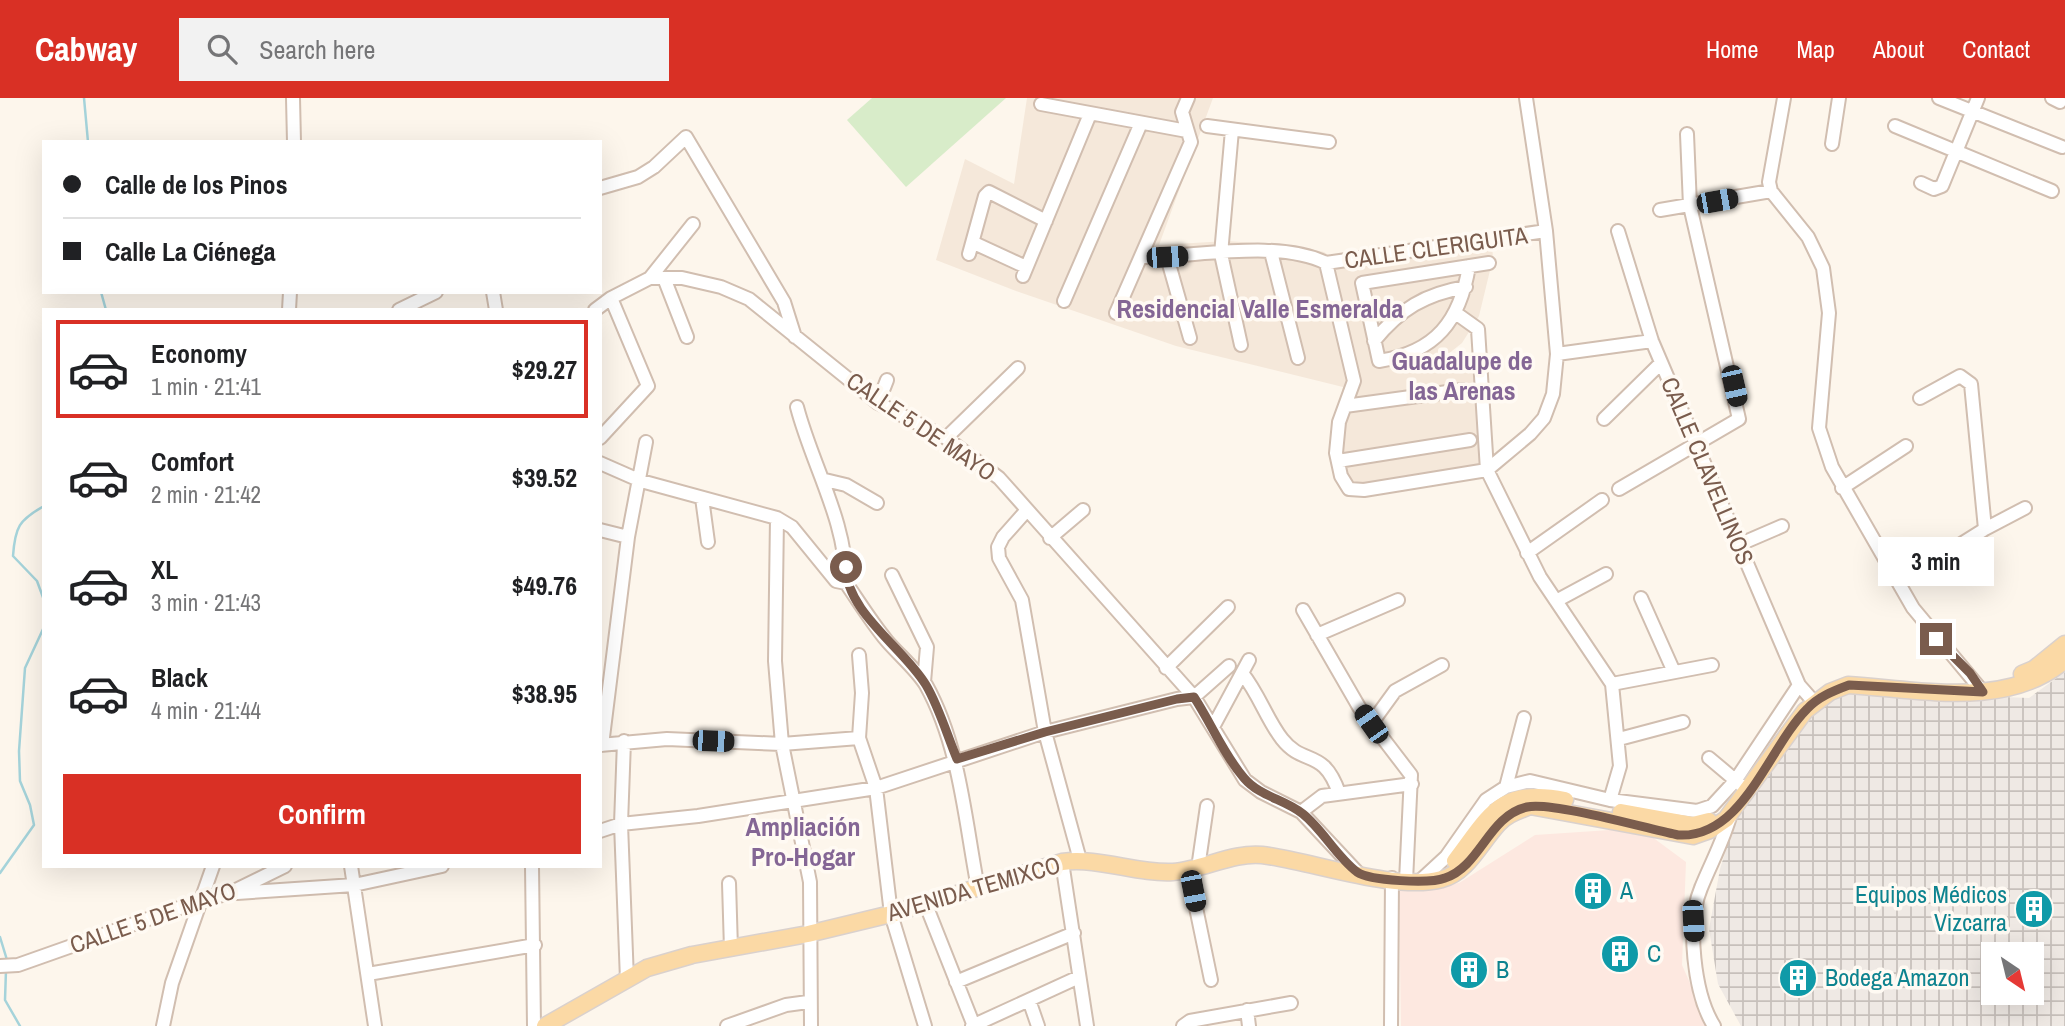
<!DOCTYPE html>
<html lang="en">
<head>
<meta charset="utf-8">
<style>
	body { margin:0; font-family:"Archivo Narrow",sans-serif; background:#f2f2f2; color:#202124; height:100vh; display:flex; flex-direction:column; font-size:26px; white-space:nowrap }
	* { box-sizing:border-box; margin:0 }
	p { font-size:23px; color:#757577 }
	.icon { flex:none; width:38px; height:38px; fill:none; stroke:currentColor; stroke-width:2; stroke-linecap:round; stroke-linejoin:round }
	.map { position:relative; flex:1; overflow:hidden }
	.sheet { position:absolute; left:42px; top:210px; width:560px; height:560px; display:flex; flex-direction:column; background:#fff; border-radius:0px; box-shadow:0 7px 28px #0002 }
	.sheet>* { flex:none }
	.banner { position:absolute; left:42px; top:42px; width:560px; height:154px; border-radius:0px; box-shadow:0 7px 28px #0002; display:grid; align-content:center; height:154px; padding:0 21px; background:#fff }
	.needle { width:46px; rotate:145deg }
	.fabs { position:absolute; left:1981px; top:844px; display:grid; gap:14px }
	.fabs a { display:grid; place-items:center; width:63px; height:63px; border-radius:0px; background:#fff; box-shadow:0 7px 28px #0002; font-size:35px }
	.end { position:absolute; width:32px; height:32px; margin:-16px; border:9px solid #7a5c4d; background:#fff; box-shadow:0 0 0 4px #fff }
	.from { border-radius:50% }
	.bubble { position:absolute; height:49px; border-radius:0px; background:#fff; box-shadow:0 7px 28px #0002; font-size:23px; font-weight:700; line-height:49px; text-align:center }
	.car { position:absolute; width:21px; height:42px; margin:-21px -10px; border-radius:9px; box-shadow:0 0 5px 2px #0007; background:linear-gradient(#222 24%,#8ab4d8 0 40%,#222 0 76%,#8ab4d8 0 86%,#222 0) }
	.banner b { display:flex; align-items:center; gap:24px; height:66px; font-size:26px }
	.banner b+b { border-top:2px solid #e0e0e0 }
	.banner i { width:18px; height:18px; background:#202124 }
	ul { padding:12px 0 0; list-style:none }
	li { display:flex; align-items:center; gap:21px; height:98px; margin:0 14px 10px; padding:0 7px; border:4px solid transparent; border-radius:0px }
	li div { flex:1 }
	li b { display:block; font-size:26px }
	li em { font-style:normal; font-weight:700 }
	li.on { border-color:#d93025 }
	li>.icon { width:63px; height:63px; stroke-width:1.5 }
	.action { display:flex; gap:14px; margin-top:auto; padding:14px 21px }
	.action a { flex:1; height:80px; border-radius:0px; background:#d93025; color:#fff; font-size:28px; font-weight:700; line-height:80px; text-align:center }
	header { display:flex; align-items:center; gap:42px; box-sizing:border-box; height:98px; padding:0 35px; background:#d93025; color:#fff }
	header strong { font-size:33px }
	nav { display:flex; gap:38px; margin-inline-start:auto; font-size:24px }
	.search { width:490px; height:63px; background:#f2f2f2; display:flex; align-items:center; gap:18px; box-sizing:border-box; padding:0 24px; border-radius:0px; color:#757577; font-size:26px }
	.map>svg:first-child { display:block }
</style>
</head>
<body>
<header>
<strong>Cabway</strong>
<div class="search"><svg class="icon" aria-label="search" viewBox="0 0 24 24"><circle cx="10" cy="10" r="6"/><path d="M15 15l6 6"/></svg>Search here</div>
<nav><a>Home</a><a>Map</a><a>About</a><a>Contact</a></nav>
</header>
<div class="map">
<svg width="2065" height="928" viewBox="0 0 2065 928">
	<defs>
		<pattern id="industrial-grid" width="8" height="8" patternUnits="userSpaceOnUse" patternTransform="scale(1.75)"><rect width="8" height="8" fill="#efe9e4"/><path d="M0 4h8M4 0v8" fill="none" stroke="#c7c0bb"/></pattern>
	</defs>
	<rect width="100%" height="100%" fill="#fdf6ec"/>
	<path fill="#f5e8da" d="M1027,0h186l-54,147 68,-4 69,5 28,6 10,7 157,-26 2,25 -14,58 -17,27 -24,19 26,-2 11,13 9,101 -131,19 -19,-22 -3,-29 12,-55 -167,-41 -160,-55 -80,-31 29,-101 49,25z"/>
	<path fill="#fde8e0" d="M1640,730l46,34 -4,103 27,61h-308l-2,-135 60,-8 76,-48z"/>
	<path fill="url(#industrial-grid)" fill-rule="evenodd" d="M2065,574v354h-324l-23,-42 -9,-55 11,-60 17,-55 81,-110 33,-13 178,7zM1993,856h39v38h-39z"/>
	<path fill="#d8ecc9" d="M872,0h134l-100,89 -59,-67z"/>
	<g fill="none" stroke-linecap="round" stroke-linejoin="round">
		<path stroke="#a5d3da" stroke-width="2.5" d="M84,0l4,44
			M101,194l5,18
			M44,408c-25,14 -29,21 -31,50l24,25 7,19
			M0,775l34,-48 -4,-20 -10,-24 -1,-30 6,-83 19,-41
			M0,839l7,23
			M6,872l-1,30 15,26"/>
		<defs>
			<path id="minor" d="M293,0l1,44
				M1784,0l-15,84 2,9 37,46 15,31 6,45 -10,115 13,39 81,141 70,84
				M1939,0l123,49
				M2052,0l8,4
				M1041,6l146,27
				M1207,28l122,16
				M1895,28l157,65
				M1232,32l-11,124 20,91
				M1832,46l7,-46
				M1921,85l13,6 8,-3 36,-88
				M600,90l38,-11 16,-10 32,-30 98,165 11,35
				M1660,112l111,-19
				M1618,133l34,110 147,344 15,17
				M974,145l52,24
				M1271,154l27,106
				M969,156l16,-58 4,-4 57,29
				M1142,159c55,0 135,-18 184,6
				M1167,159l23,81
				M1326,165l28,118 -15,41 -3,31 5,23 8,13 15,1 123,-20 43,-36 14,-16 9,-24 4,-40 -11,-123 -20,-133
				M1326,165l220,-32
				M1469,168c-9,55 -33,86 -90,95l-17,-78 127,-20
				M1023,178l67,-162
				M650,180l43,-54
				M664,180l23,59
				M493,194l3,18
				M1064,203l77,-178
				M289,212l1,-18
				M399,212l37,-18
				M595,212l16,-12 39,-20h32l39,9 28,12 129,104 68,35 53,40 195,219 51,83 16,12 40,20 57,61
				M1116,215l75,-171 -9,-30 6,-14
				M1457,216l21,15 9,141 53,107 72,107 8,82 -10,34
				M1374,243c26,-32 51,-47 92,-54
				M1557,256l95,-13
				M1920,300l40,-22 11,8 14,145
				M878,305l9,-23
				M1345,308l117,-16
				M797,309c15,58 50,115 49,176
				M1604,321l57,-56
				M600,340l48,-52 -37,-88
				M946,340l72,-70
				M1338,363l132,-21
				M600,365l41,18 136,37 15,9 44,54 10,2c13,19 26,40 41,58 12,14 29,28 39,44 34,61 39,136 52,203
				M825,382l21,5 31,18
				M1842,390l64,-42
				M1619,391l120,-70 -49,-213 -3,-72
				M702,400l6,44
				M1027,412l-24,27 -5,10 1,11 23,42 23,132 35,128
				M777,420l-2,143 7,83 28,138 1,144
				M600,432l28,7
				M1050,440l33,-28
				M1738,447l44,-19
				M1527,455l75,-53
				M892,477l35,72 -3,35
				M1899,485l86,-54 40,-21
				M1641,500l33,74
				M1556,503l50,-27
				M1303,512l56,97 52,68 -5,106
				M1317,537l81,-35
				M859,557l3,38 -3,45 17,50 15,126 34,112
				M1166,570l62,-61
				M1242,575c17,21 25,47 40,66 22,28 41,8 57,54
				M1612,586l100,-19
				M1371,626l24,-33 47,-26
				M1213,629l36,-67
				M1619,641l64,-17
				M624,643l-3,83 6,156
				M600,647l67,-6 115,5 77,-6
				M602,647l26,-208 18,-95
				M1709,660l32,27
				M1506,689l18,-69
				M1301,714l21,-16 90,-12
				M600,733l21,-7 77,-8 178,-28 169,-56 132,-33 17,-2 35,-31
				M1062,764l25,164
				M351,768l24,160
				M532,768l2,160
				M1198,770l9,-62
				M1188,771l23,111
				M1420,783l26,-24 40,-57 20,-13 24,-6 80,19 87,11 15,-5 23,-25 64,-96
				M729,785l2,66
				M237,795l117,-8 88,-19
				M926,807l48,121
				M0,868l18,-1 181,-64 31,-8 55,-27
				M368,876l167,-29
				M956,884l118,-49
				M1029,902l9,26
				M1247,912l2,16
				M163,928l9,-43 41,-117
				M727,928l59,-21 22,-3
				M972,928l107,-49
				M1183,928l7,-5 101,-18
				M1391,928l1,-148
				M1714,928c-20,-32 -28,-103 -13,-138 10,-25 23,-48 30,-75"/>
			<path id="major" d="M2022,576l12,-5 31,-25
				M1621,714l72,13 16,-4
				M1455,763c36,-47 45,-74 110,-61
				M545,928l102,-58 45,-13 116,-21 83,-20 171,-52c38,-5 74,12 111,10 29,-2 61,-20 89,-17 50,6 133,37 180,24 25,-6 39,-37 56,-55 9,-10 20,-13 32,-18l163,30 17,-6 16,-11 79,-108 25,-19 18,-7c70,4 159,25 217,-25"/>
		</defs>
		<use href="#minor" stroke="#d1beb0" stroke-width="16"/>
		<use href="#major" stroke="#dad1cd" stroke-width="19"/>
		<use href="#minor" stroke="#fff" stroke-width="12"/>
		<use href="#major" stroke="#fbd9a5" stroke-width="16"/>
	</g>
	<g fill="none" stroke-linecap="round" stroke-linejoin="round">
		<path stroke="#7a5c4d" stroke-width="9" d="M846,469c0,45 58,81 80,118 13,22 21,50 31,74l88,-27 132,-33 17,-2c17,26 30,58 50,81 16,19 41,21 59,36 20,16 33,42 54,58 13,9 73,12 88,6 36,-12 43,-62 82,-71 24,-6 122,22 151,28 65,4 90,-87 129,-126 11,-12 26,-18 42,-24l134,7 -13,-19 -34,-34"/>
	</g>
	<defs>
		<symbol id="building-disc" viewBox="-11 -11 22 22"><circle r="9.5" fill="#0f9aa8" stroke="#fffaf3"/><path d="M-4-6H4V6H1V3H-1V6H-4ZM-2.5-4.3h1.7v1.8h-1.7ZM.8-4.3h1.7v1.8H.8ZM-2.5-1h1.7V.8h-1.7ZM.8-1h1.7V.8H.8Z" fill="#fff"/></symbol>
	</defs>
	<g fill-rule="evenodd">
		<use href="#building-disc" x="1571" y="771" width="44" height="44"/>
		<use href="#building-disc" x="2012" y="789" width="44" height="44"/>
		<use href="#building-disc" x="1598" y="834" width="44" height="44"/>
		<use href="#building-disc" x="1447" y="850" width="44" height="44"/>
		<use href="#building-disc" x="1776" y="858" width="44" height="44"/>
	</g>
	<g text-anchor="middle" stroke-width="7" stroke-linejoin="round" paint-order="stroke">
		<g font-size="24" fill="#7a5c4d" stroke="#fffaf3">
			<text transform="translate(1436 150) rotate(-8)" y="8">CALLE CLERIGUITA</text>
			<text transform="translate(921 329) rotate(34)" y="8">CALLE 5 DE MAYO</text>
			<text transform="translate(1707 373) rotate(67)" y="8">CALLE CLAVELLINOS</text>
			<text transform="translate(974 791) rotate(-16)" y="8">AVENIDA TEMIXCO</text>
			<text transform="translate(153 820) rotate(-19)" y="8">CALLE 5 DE MAYO</text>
		</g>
		<g font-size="24" fill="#0d838f" stroke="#fffaf3" text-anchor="start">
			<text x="1620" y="801">A</text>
			<text x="2007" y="805" text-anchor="end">Equipos Médicos<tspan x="2007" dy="28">Vizcarra</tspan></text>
			<text x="1647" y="864">C</text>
			<text x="1496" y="880">B</text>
			<text x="1825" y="888">Bodega Amazon</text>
		</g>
		<g font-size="26" font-weight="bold" fill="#846695" stroke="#fffaf3">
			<text x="1260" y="220">Residencial Valle Esmeralda</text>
			<text x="1462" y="272">Guadalupe de<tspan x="1462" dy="30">las Arenas</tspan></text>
			<text x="803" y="738">Ampliación<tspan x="803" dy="30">Pro-Hogar</tspan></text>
		</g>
	</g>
</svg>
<div class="fabs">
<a><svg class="needle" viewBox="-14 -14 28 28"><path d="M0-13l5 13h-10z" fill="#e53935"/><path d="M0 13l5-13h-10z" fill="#757577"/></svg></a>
</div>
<i class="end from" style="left:846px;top:469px"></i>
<i class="end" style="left:1936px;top:541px"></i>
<div class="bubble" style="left:1878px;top:439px;width:116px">3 min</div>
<i class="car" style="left:1717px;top:103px;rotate:80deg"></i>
<i class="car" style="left:1167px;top:159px;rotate:87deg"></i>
<i class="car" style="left:1734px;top:288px;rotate:167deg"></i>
<i class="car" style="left:1371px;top:626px;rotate:325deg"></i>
<i class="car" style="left:713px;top:643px;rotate:92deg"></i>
<i class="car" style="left:1193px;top:793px;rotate:169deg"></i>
<i class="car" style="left:1693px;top:823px;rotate:177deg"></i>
<div class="banner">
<b><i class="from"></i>Calle de los Pinos</b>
<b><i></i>Calle La Ciénega</b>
</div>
<section class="sheet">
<ul>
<li class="on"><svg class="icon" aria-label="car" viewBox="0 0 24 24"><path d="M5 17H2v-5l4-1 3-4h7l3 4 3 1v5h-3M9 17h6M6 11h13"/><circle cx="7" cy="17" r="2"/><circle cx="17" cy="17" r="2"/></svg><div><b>Economy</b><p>1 min · 21:41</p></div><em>$29.27</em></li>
<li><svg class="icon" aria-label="car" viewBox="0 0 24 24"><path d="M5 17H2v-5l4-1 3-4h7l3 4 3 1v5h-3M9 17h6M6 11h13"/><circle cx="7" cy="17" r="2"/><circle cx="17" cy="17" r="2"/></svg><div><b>Comfort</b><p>2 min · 21:42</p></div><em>$39.52</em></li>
<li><svg class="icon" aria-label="car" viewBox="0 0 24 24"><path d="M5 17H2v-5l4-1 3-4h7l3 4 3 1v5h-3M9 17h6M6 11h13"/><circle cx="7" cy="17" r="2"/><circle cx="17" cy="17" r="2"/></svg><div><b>XL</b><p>3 min · 21:43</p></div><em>$49.76</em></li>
<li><svg class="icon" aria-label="car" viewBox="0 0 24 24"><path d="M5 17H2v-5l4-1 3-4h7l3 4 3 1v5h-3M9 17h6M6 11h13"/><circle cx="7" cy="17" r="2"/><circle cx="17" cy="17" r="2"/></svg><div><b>Black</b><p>4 min · 21:44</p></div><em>$38.95</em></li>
</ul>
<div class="action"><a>Confirm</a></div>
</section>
</div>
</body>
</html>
